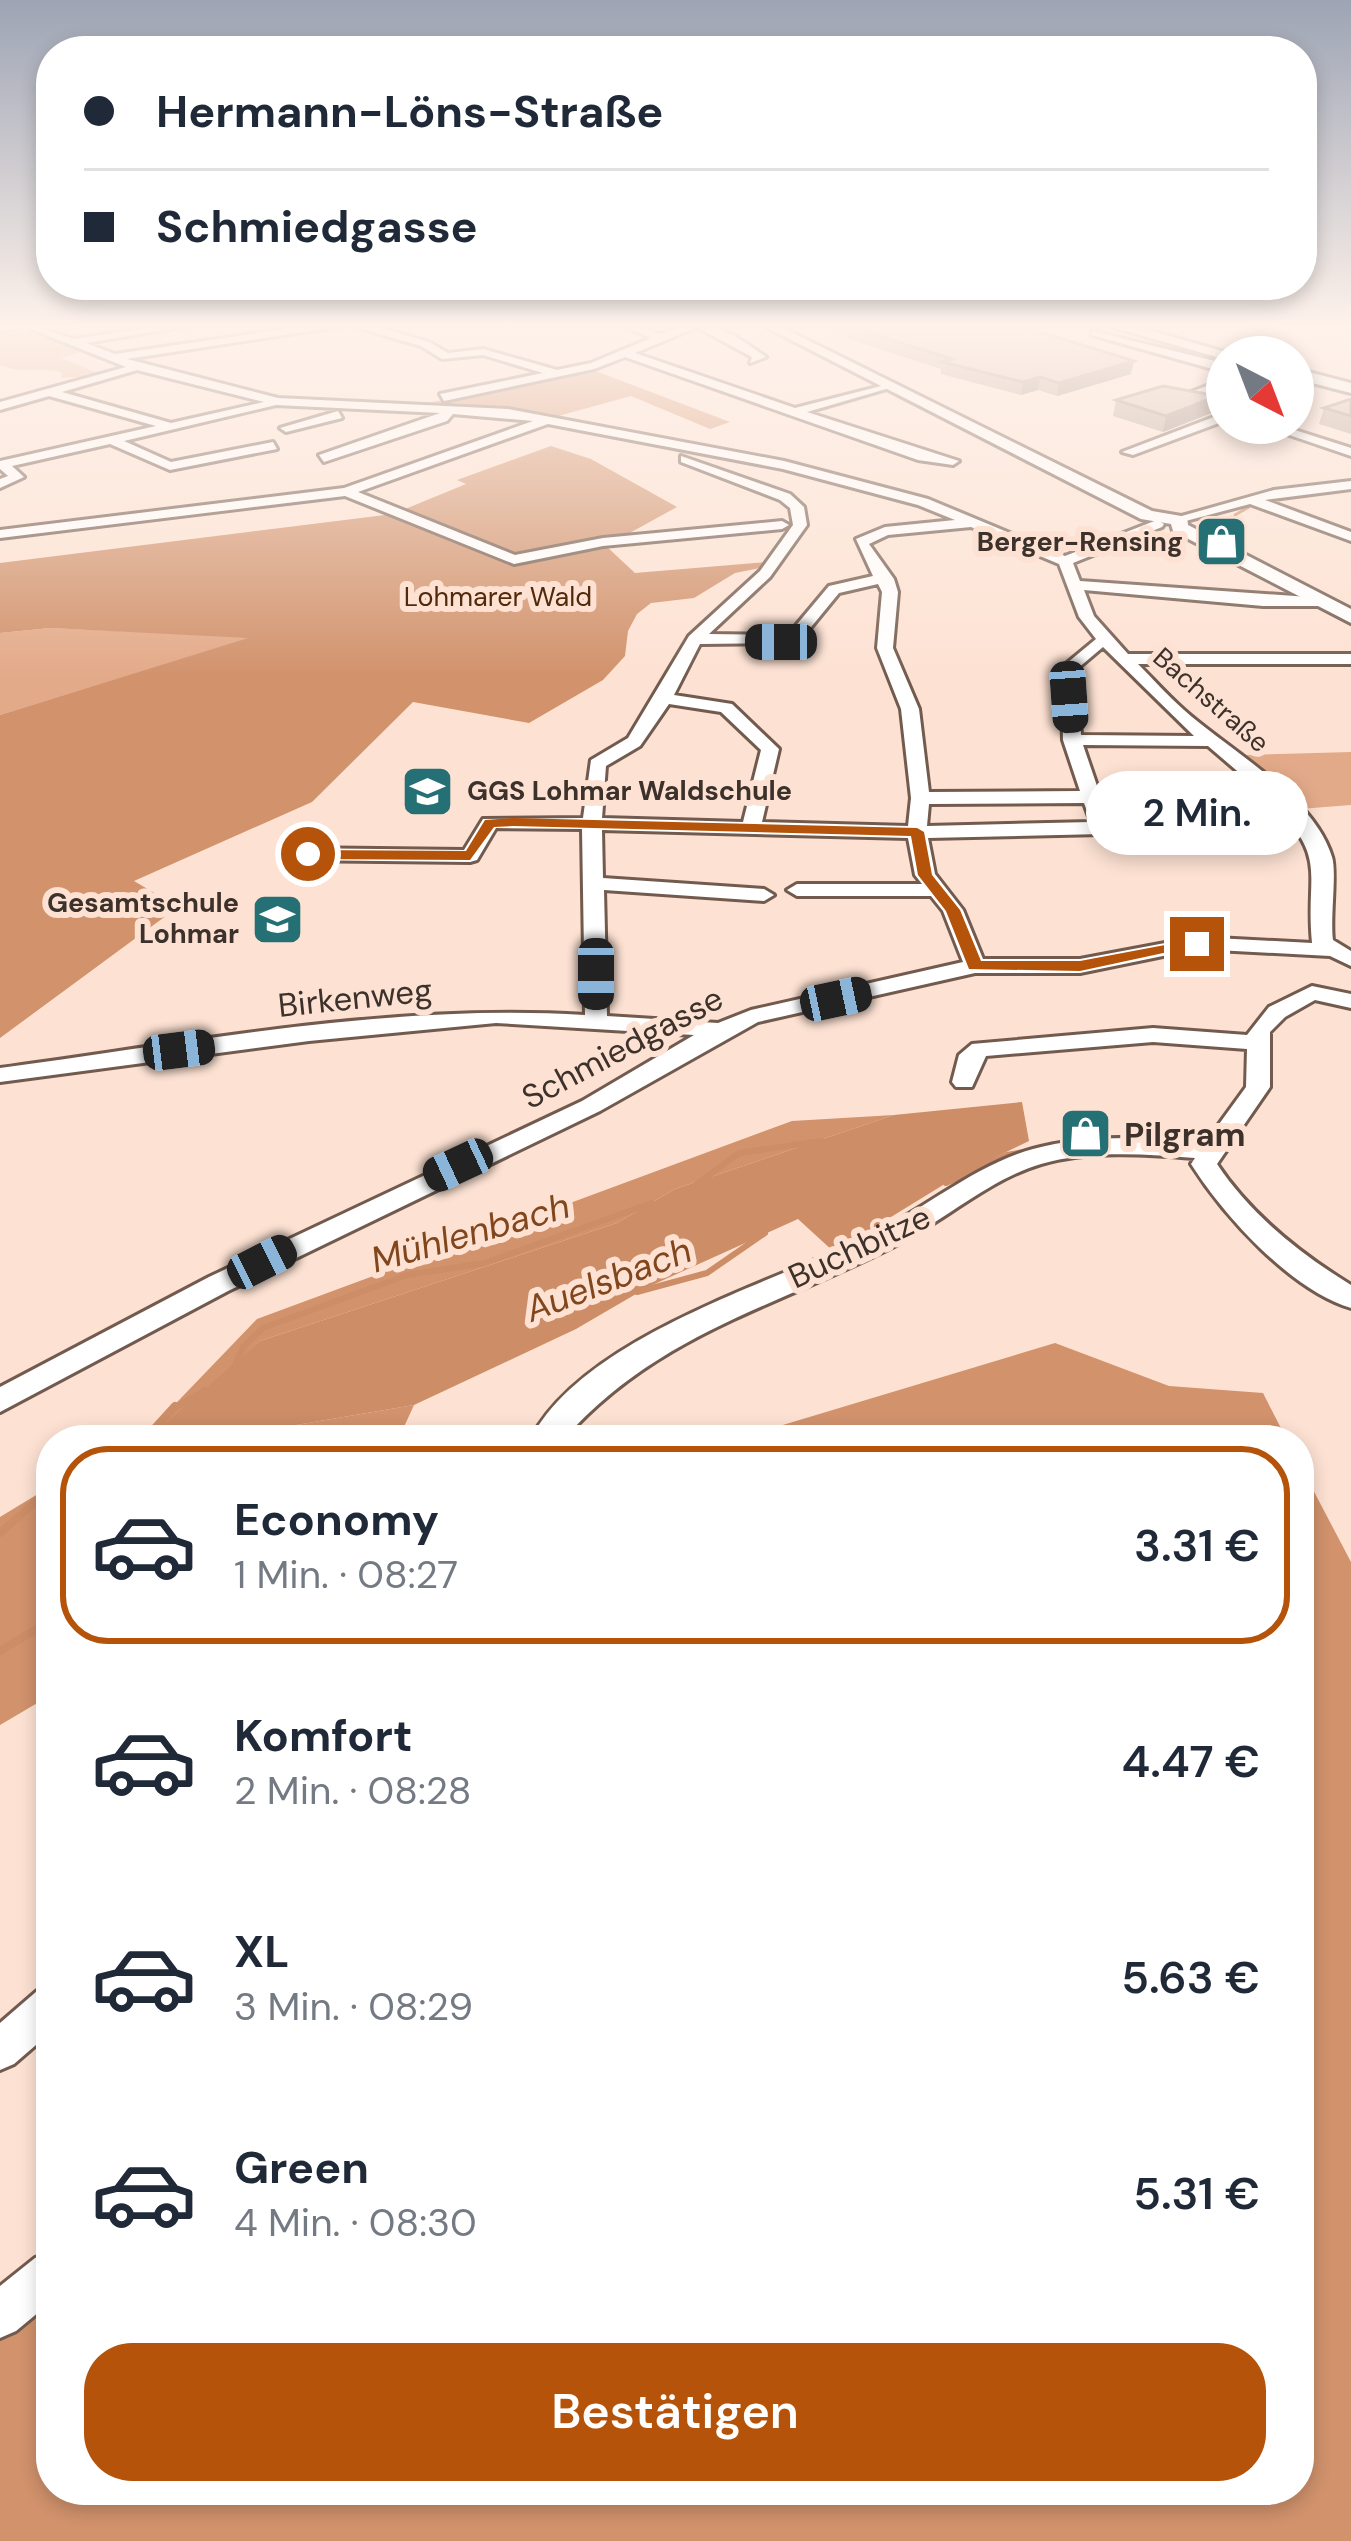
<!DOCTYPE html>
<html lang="de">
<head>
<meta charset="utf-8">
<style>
	body { margin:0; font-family:"DM Sans",sans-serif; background:#f2f2f3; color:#1f2937; height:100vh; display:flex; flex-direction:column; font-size:45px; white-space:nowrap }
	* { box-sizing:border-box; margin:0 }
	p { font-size:39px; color:#747a83 }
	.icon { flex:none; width:66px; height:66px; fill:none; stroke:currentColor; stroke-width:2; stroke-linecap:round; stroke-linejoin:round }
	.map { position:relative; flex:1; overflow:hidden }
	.drawer { position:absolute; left:36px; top:1425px; width:1278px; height:1080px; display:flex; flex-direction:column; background:#fff; border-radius:48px; box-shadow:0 6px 18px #0003 }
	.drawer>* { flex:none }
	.hud { position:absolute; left:36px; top:36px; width:1281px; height:264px; border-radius:48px; box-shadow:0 6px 18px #0003; display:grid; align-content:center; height:264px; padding:0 48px; background:#fff }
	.needle { width:78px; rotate:138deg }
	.fabs { position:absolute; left:1206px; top:336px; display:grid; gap:24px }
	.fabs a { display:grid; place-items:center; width:108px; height:108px; border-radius:50%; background:#fff; box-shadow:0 6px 18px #0003; font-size:60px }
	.end { position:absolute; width:54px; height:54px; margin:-27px; border:15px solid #b45309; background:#fff; box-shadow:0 0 0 6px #fff }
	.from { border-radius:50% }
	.bubble { position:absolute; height:84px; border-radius:42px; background:#fff; box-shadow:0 6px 18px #0003; font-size:39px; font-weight:600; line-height:84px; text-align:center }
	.car { position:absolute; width:36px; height:72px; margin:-36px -18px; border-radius:15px; box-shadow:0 0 9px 3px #0007; background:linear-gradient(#222 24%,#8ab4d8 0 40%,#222 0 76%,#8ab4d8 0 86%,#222 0) }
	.hud b { display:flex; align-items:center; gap:42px; height:114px; font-size:45px }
	.hud b+b { border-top:3px solid #e0e1e3 }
	.hud i { width:30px; height:30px; background:#1f2937 }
	ul { padding:21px 0 0; list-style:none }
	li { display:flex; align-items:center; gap:36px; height:198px; margin:0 24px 18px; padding:0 24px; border:6px solid transparent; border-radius:48px }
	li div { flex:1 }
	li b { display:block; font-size:45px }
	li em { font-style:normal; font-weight:600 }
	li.on { border-color:#b45309 }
	li>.icon { width:108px; height:108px; stroke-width:1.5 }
	.button { display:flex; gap:24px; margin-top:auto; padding:24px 48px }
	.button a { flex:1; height:138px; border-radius:48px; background:#b45309; color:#fff; font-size:48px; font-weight:600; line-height:138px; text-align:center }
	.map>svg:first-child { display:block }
</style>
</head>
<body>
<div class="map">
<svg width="1351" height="2541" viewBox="0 0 1351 2541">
	<rect width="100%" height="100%" fill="#fde2d3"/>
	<path fill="#e3aa89" d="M34,328l55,22 -28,8 42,17 -41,3 -1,-6c-21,-6 -38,3 -61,-7v-29z
		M50,628l203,9 -253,78v-82z
		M1351,752v53l-51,4 -54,-54z"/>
	<path fill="#d1926c" d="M593,370l137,52 -20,7 -79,-33 -80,22 -133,-13z
		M551,446l40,13 86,48 -71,39 29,27 131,-11 -6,6 -25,5 -41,25 -43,5 -14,11 -9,17 -3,25 -22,24 -74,43 -116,-21 -101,100 -178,79 44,26 -178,131v-323l248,-77 -198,-10 -50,5v-70l393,-49 73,-30 -9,-4z
		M894,1115l-219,74 -58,34 -357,118 -109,99h-23l29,-17 100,-104 535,-198z
		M1055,1343l114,43 94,7 24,47h-554z
		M414,1405l-16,35h-153l16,-9z
		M1299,1463l52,99v979h-1351v-204l51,-39v192h1248z
		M51,1486v209l-51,30v-208z"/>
	<path fill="#cc8d67" d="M1022,1102l7,39 -68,33 -127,78 -36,-33 -150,68 -72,42 -162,76 -153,26 -16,9 -96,-2 111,-97 357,-118 58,-34 219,-74z"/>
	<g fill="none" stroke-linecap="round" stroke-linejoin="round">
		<path stroke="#cc8d67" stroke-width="3" d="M41,325l9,-2
			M0,333l20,-4
			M1235,515l14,-8
			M1199,532l32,-15
			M1111,552l39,-2 30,-13"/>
		<path stroke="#cc8d67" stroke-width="6" d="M946,1183l61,-28 27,-5
			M697,1184l42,-31 83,-12
			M637,1292l70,-19 58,-40
			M234,1368l9,-21 20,-19 144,-53 78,-12 167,-60
			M173,1409l32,-19"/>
		<path stroke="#cc8d67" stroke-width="8" d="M144,1440l31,-34
			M0,1533l51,-45
			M0,1651l51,-31"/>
		<defs>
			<path id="minor" d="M180,323h24l-118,20 29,11 211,-31h37l66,19 19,11 35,-4 74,21 34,-7 60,-25 -33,-15h13l29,11c47,-19 66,-5 106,23l-16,6 2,-6 -55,-30 -62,26 160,55 98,-25v4l-86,25 152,49 -6,4 -35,-5 -293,-103 -31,12 -150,32 -4,-7 103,-21 -60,-18 -41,4 -21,-13 -72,-21 -222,34 151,39 230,11 276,52 144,38 137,57 92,-36 7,4 -2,3 -89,36 7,18 243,17v6l-5,2h-55l-179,-16 10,26 34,38h223v10h-213c15,15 30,32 46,46 43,39 130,86 148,147 5,15 -2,60 1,83l18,11v15l-21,-10 -133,-7 -117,24h-105l-217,49 -158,89 -372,180 -228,121v-25l209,-110 373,-176 112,-66 -198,-12 -187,18 -309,41v-14c193,-26 390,-65 585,-53l-3,-186 -86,-1 -19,32 -7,2 -178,-2 -10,-6 10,-6 172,2 19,-31 100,-1 8,-58 37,-22 61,-102 71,-65 33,-46 -3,-17 -10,-8 -99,-38v-6l109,38 14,13 3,18 -37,52 -61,57 79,1 41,-49 44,-10 -17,-37 29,-12 70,-7 -37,-15 -135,-36 -235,-45 -190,68 157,63 88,-17 179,-17 7,4 -7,4 -179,17 -89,18 -169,-68 -345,42v-8l344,-42 189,-67 -80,-7 -6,7 -123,41 -5,-7 121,-42 -164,-8 -152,36 47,21 102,-20 4,7 -107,21 -60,-26 -98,22 12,11 -24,11v-9l8,-3 -8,-7v-8l156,-35 -107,-30 -49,14v-8l126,-35 -95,-38v-4l43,14zM137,370l127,32 -93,21 -109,-31zM971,527l88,37 20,53 17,22 -35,29 2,72 17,51 -151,1 -10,-83 -26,-61 5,-56 -4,-13 -25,-35 19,-9zM878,584l4,8 -5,56 24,61 10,89 -3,28 -146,-4 17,-73 -47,-45 -58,-9 26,-51 98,-1 41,-50zM1103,647l91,89 -113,-1 -4,-66zM669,704l52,8 40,38 -18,72 -141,-4 4,-52 34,-20zM1083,745l125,1 56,48 -155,27zM1084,803l7,19 -164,4 2,-22zM1273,804c56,56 32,68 39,139l-115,-6 -117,22h-97l-20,-49 -28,-36 -7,-36 174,-4zM602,830l306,8 7,37 7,9h-125l-10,6 10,6h134l12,15 20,51 -212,48 -33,13 -111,-7 -3,-126 160,11 10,-6 -10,-6 -161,-11z
				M1092,331l135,33v9l-135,-38z
				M1227,378v7l-44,17 -10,-3z
				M338,411l4,7 -56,14 -6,-4z
				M1227,412v8l-94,35 -11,-3z
				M1254,423h19l78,25v8z
				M1351,481v8l-86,11 86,32v9l-101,-37 -72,19 -7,-4 103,-29z
				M1312,986l39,8v14l-36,-8 -30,17 -15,15v55l-53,77c34,51 82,89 134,121v23c-60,-18 -127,-92 -160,-144l4,-6c-49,-4 -106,-8 -154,6 -51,15 -96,56 -143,80 -121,63 -241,89 -335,196h-33c54,-104 241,-156 341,-205 54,-26 104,-70 162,-86 54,-15 117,-12 173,-7l40,-55 1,-38 -94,-7 -167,14 -14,31h-16l-4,-5 7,-27 13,-11 181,-16 94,7 22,-28z
				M51,1985v47l-37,32 -14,6v-47l37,-32z
				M51,2252v50l-35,29 -16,7v-52l35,-28z"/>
			<path id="major" d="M758,323h15l379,188 35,6 1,8 163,84v14l-178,-92 -2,-7 -30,-5z"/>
			<path id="highway" d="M1099,323h24l120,34 -16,3z
				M1293,368l58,15v10l-58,-15z"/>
		</defs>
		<use href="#minor" stroke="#725b4e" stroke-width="6"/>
		<use href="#major" stroke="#725b4e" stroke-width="6"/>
		<use href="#highway" stroke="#725b4e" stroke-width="6"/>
		<use href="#minor" fill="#fff" fill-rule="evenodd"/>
		<use href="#major" fill="#fff" fill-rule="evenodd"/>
		<use href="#highway" fill="#fff" fill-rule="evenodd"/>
	</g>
	<path fill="#b7a194" d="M814,323h197l120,51 -74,22 -19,-6 -17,5 -80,-21v-5l-95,-31 1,-4z
		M1351,399v35l-32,-10 5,-16z
		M1116,400l98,12 -51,20 -50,-16z"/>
	<path fill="#958378" d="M1134,361l-3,13 -74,22 2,-13z
		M1040,377l-2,13 -17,5 2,-13z
		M1218,396l-4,16 -51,20 3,-16z"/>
	<path fill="#d5bbac" stroke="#958378" stroke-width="3" d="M849,323h162l123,38 -75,22 -19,-6 -17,5 -81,-20 10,-3 -105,-33 6,-2z
		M1163,386l55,10 -52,20 -50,-16z
		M1351,399v17l-27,-8z"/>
	<linearGradient id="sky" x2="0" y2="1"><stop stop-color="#9da4b4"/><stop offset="0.48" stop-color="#fef2eb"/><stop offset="1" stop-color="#fef2eb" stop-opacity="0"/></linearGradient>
	<rect width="1351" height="678" fill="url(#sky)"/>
	<path fill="#b45309" d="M513,818l404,10 7,4 8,43 28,35 21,51h99l117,-22 8,5 -125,27 -111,-2 -23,-58 -28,-36 -7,-39 -398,-10 -19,1 -24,33 -162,-1 -8,-5 8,-4 158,1 19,-31z"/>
	<defs>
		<symbol id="shop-square" viewBox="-11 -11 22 22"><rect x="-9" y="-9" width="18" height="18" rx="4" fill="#257074" stroke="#fde2d3"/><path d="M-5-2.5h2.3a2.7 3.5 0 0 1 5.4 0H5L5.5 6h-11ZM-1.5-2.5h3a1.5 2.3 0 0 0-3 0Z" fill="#fff"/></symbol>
		<symbol id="school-square" viewBox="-11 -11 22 22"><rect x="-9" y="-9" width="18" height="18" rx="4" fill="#257074" stroke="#fde2d3"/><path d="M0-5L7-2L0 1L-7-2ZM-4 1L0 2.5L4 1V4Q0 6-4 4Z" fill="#fff"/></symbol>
	</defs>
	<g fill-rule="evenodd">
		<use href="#shop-square" x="1192" y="512" width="59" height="59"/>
		<use href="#school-square" x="398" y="762" width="59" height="59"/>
		<use href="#school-square" x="248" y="890" width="59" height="59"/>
		<use href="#shop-square" x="1056" y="1104" width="59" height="59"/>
	</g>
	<g text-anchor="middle" stroke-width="12" stroke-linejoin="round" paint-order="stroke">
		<g font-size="27" font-weight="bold" fill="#3c312b" stroke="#fde2d3" text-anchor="end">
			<text x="1183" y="551">Berger-Rensing</text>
			<text x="467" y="800" text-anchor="start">GGS Lohmar Waldschule</text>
			<text x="239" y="912">Gesamtschule<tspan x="239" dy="31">Lohmar</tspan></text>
		</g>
		<g font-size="27" fill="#53290c" stroke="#fde2d3">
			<text x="498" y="606">Lohmarer Wald</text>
		</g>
		<g font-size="27" fill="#3c312b" stroke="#fde2d3">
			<text transform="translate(1211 700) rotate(41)" y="9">Bachstraße</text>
		</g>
		<g font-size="33" fill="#3c312b" stroke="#fde2d3">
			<text transform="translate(355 997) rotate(-6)" y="12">Birkenweg</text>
			<text transform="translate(622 1047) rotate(-28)" y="12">Schmiedgasse</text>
			<text transform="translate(859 1246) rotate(-25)" y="12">Buchbitze</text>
		</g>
		<g font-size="33" font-weight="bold" fill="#3c312b" stroke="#fde2d3" text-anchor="start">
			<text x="1124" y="1146">Pilgram</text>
		</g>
		<g font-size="36" font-style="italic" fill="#82461d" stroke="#fde2d3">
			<text transform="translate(470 1232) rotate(-16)" y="13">Mühlenbach</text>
			<text transform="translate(608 1279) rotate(-21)" y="13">Auelsbach</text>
		</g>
	</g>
</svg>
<div class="fabs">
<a><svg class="needle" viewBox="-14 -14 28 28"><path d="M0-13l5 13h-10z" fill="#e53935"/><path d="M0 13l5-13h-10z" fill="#747a83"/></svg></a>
</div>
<i class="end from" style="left:308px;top:854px"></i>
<i class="end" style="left:1197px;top:944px"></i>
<div class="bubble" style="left:1086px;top:771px;width:222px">2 Min.</div>
<i class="car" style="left:781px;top:642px;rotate:270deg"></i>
<i class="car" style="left:1069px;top:697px;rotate:176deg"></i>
<i class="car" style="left:596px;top:974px;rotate:180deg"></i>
<i class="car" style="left:836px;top:999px;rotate:78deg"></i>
<i class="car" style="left:179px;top:1050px;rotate:83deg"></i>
<i class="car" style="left:458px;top:1165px;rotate:245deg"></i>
<i class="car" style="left:262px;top:1262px;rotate:63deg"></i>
<div class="hud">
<b><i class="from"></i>Hermann-Löns-Straße</b>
<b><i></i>Schmiedgasse</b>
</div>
<section class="drawer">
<ul>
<li class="on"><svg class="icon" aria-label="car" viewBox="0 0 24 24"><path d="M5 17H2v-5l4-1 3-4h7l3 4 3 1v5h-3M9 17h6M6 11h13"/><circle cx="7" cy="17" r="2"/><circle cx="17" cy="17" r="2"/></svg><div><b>Economy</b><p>1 Min. · 08:27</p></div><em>3.31 €</em></li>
<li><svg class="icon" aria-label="car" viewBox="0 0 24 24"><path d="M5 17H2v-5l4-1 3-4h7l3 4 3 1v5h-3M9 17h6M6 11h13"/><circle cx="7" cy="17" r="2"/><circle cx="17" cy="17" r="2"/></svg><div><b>Komfort</b><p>2 Min. · 08:28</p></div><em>4.47 €</em></li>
<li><svg class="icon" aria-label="car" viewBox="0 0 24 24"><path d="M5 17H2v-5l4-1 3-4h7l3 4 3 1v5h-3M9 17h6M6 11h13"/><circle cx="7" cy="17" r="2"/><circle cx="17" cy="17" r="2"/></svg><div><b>XL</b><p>3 Min. · 08:29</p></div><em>5.63 €</em></li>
<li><svg class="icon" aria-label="car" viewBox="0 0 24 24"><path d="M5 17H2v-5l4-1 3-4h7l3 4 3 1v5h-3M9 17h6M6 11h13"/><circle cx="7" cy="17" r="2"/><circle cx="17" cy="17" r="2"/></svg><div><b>Green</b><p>4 Min. · 08:30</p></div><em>5.31 €</em></li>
</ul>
<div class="button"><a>Bestätigen</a></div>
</section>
</div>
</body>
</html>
